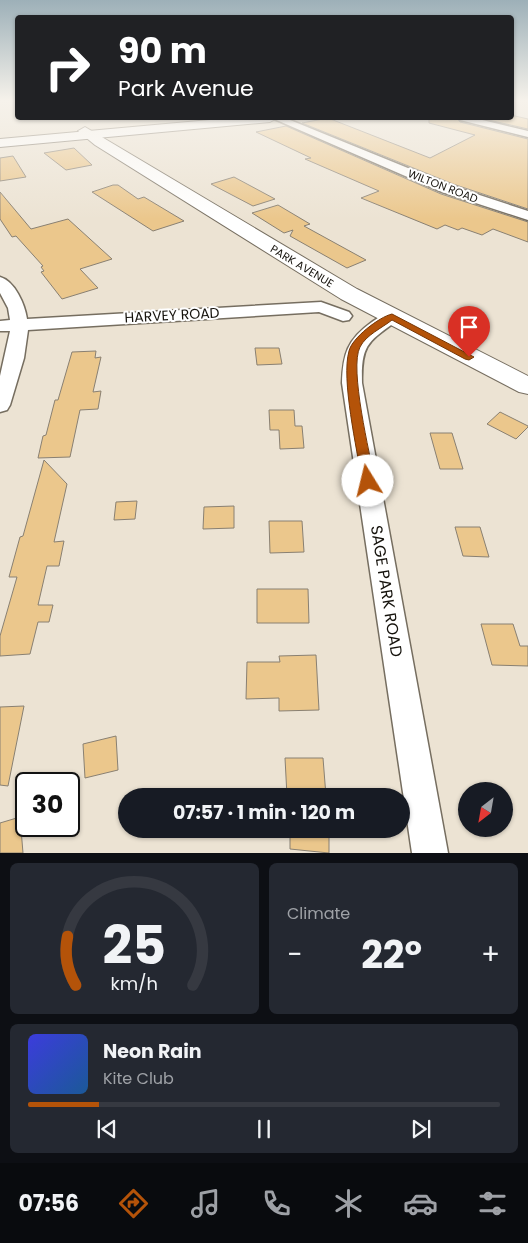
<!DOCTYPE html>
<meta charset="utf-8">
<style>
:root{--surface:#171b24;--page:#242831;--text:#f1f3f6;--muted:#9ea1a6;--line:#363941;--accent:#b45309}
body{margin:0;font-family:Poppins,sans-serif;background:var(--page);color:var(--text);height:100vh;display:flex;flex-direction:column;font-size:19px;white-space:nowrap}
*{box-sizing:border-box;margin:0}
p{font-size:16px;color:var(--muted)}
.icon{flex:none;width:28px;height:28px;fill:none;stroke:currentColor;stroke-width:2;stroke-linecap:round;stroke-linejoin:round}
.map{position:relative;height:853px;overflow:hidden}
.panel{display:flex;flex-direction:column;gap:10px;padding:10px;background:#0d0f14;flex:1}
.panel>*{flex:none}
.hud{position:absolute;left:15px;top:15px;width:499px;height:105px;border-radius:5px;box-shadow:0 1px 4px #0004;background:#202124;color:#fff;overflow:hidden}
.needle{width:32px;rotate:211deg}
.controls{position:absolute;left:458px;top:782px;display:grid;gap:10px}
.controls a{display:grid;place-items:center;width:55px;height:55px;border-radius:50%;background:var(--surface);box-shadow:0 1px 4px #0004;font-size:25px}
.speed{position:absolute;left:15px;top:772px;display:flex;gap:10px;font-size:25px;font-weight:700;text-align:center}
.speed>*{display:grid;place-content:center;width:65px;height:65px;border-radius:50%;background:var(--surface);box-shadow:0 1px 4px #0004;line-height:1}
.speed .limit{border:2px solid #111;border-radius:8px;background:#fff;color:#111}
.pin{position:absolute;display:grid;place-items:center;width:42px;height:42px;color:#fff;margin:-51px -21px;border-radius:50% 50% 50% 0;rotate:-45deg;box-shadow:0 0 5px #0007}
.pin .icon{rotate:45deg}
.me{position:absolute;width:55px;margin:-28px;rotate:351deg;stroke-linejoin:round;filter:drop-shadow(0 0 4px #0008)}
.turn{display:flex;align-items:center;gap:18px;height:105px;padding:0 20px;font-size:22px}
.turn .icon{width:65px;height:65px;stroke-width:2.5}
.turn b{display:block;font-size:35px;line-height:42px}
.big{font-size:38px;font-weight:700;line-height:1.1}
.panel .widget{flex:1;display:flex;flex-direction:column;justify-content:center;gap:8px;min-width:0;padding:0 18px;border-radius:8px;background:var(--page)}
.panel .dial{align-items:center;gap:0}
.dial svg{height:130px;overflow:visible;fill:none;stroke:var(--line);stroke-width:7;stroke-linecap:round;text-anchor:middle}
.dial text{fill:var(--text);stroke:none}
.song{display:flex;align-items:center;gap:15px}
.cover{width:60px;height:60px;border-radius:8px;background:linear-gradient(135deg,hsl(240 70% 55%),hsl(210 70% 35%))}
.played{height:5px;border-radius:2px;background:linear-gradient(90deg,var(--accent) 15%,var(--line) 15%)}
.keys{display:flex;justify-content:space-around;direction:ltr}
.heat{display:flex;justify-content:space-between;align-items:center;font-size:28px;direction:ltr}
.panel .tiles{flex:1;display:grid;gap:10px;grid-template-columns:1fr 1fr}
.widget:last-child{grid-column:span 2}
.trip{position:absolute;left:118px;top:788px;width:292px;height:50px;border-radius:25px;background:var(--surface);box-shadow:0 1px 4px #0004;font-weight:700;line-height:50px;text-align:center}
.tab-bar{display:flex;height:80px;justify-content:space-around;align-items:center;background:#090b0e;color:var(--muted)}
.tab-bar .icon{width:35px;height:35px}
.tab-bar .active{color:var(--accent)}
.tab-bar b{font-size:22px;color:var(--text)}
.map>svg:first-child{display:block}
.building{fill:#ebc78c;stroke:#898072}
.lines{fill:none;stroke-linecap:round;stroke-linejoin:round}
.street-casing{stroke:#766e60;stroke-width:3}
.secondary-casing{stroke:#766e60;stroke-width:2}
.primary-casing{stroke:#766e60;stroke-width:2}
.street{fill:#fff;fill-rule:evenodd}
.secondary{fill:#fff;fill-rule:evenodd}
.primary{fill:#fff;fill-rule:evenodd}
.route{fill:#b45309;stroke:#753606}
.labels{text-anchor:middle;stroke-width:4;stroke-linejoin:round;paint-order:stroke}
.far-street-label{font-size:11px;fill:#15120c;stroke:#fff}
.street-label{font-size:14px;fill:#15120c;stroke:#fff}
.near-street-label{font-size:16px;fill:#15120c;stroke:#fff}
</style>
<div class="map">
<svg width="528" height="853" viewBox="0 0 528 853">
<rect width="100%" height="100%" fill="#ece3d3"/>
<g class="building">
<path d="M511,115L528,119V129L480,118H511Z"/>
<path d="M328,118L430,158L475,135L429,123V118H457L460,122L528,139V209L453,184L302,123Z"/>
<path d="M286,126L441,194L528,222V242L493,229L482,235L462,228L458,230L445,225L437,229L361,198L379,191L305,159L311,158L256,132Z"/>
<path d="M74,148L92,165L66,170L44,153Z"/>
<path d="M13,156L26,177L0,181V158Z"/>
<path d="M234,177L275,199L253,206L211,184Z"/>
<path d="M113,185H118L138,199L144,197L184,221L153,231L92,192Z"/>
<path d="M0,192L31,229L68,219L112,259L80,269L98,288L62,299L41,272L44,271L41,267L43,266L16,236L12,237L0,219Z"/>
<path d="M278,205L310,224L304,226L366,260L347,268L290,236L293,230L284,233L252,213Z"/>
<path d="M255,348H279L282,364L257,365Z"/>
<path d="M96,351L95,358L101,357L93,392L101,391L98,409L80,410L70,457L38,458L43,436L46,435L55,400H58L72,352Z"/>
<path d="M269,410H294L295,426H302L304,448L280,449L279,430H270Z"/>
<path d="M500,412L528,426V427L516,439L487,424Z"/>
<path d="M430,433H452L463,469H440Z"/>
<path d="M44,460L67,484L54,542L64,541L59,566H47L38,605H53L49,622H38L30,654L0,656V636L17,577H9L20,537L23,536Z"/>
<path d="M137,501L135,519L114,520L116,502Z"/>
<path d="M234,506V528L203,529L204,507Z"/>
<path d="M269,521H302L304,552L270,553Z"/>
<path d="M455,527H480L489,557L463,556Z"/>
<path d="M257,589H308L309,623H257Z"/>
<path d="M481,624H513L520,646H528V666L492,665Z"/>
<path d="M316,655L319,710L279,711V698L246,699L247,662H280L279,656Z"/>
<path d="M24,706L8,786L0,785V707Z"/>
<path d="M116,736L118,770L85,778L83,744Z"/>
<path d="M285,758H323L326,796H287Z"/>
<path d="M20,817L23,853H0V823Z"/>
<path d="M290,829L329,830V853L290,849Z"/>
</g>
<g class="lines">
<g class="street-casing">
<g id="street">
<path d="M272,118H285L452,186L528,211V220L442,192Z"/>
<path d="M459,118H474L528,131V137L460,120Z"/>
<path d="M0,277C15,281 25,305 27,319L321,302L349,312L352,316L349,320L343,321L319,312L28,330L24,358L10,405L7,410L0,412V376L10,331H0V321L10,320L8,308L0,293Z"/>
<path d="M392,311L398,312L401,316L398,320C368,342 361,344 362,383L448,853H412L342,383C343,354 347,340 372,322C378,318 384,313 392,311Z"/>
</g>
</g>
<g class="secondary-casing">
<path id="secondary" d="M85,127L357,289L528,376V394L519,392L341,299L95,145L78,131Z"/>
</g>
<g class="primary-casing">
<path id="primary" d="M232,118H277L270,122L0,147V139Z"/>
</g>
<use href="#street" class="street"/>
<use href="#secondary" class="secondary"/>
<use href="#primary" class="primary"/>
</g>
<linearGradient id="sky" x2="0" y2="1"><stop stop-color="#9db0b8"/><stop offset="0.46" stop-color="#f6f2eb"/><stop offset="1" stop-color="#f6f2eb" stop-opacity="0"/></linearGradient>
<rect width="528" height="219" fill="url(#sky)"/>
<path class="route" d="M392,314L474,357L469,360L465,359L392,320C382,328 366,335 360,347C349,368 370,455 375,481L373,484H364L362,481C357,449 341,379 349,351C352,338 379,317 392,314Z"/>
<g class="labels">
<g class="far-street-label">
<text transform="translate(443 186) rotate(21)" y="4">WILTON ROAD</text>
<text transform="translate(302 266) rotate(31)" y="4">PARK AVENUE</text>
</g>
<g class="street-label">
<text transform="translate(172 315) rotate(-3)" y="5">HARVEY ROAD</text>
</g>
<g class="near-street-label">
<text transform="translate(387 591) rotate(81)" y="6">SAGE PARK ROAD</text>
</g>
</g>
</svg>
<div class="controls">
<a><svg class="needle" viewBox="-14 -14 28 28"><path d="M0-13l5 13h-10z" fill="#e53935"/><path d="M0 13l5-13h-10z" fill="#9ea1a6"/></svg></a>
</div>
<div class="speed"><div class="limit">30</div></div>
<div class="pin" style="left:469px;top:357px;background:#d93025"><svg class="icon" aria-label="arrive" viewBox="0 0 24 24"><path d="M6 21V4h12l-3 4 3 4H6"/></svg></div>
<svg class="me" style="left:368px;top:481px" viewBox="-20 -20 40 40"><circle r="19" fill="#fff"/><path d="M0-13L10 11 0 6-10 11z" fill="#b45309"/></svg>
<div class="trip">07:57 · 1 min · 120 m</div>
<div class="hud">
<div class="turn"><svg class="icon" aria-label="right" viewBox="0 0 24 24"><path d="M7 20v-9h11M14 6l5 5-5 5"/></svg><div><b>90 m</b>Park Avenue</div></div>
</div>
</div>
<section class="panel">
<div class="tiles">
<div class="widget dial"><svg viewBox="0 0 100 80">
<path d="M14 69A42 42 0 1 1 86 69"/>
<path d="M14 69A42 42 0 0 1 9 39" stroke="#b45309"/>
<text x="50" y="56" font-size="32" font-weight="700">25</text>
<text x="50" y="72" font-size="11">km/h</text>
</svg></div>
<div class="widget"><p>Climate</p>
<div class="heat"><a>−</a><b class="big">22°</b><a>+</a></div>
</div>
<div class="widget">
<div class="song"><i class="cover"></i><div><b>Neon Rain</b><p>Kite Club</p></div></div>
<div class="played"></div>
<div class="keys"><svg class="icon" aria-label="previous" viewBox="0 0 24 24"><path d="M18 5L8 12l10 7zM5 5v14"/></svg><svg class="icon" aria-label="pause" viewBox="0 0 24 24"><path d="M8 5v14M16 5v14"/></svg><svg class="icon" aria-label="next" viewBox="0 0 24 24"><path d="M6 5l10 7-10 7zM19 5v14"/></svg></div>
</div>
</div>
</section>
<nav class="tab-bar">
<b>07:56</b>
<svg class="icon active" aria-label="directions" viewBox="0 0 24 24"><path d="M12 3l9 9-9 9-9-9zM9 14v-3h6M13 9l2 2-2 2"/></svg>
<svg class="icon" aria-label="music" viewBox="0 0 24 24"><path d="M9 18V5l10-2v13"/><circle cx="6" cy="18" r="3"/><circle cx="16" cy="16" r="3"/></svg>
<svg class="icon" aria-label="phone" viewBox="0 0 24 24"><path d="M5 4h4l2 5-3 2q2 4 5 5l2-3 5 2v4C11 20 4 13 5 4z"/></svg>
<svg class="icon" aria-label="climate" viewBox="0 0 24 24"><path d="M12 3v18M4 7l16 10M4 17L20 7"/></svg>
<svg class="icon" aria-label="car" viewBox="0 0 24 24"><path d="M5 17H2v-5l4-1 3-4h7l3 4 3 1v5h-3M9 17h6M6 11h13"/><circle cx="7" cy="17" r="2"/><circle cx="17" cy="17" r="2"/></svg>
<svg class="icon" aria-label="filters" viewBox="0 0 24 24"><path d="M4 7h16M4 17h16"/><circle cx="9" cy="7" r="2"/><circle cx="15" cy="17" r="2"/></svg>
</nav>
